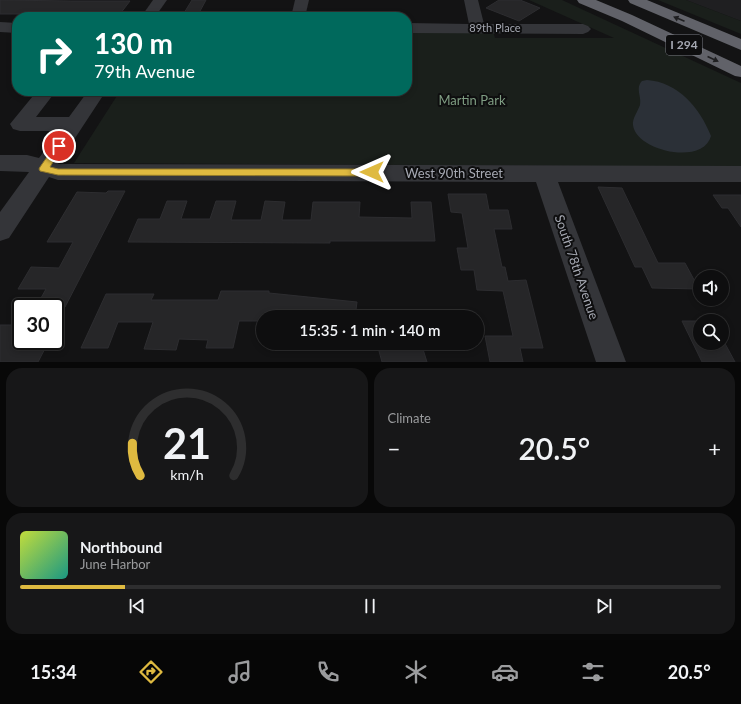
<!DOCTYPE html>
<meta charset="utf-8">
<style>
:root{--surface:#0e0e0f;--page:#171718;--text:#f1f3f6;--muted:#9b9c9e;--line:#2e2e2f;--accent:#dfba40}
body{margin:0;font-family:Lato,sans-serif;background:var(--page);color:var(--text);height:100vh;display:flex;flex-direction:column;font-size:15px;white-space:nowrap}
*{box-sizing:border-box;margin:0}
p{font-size:13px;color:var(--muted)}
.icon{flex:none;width:22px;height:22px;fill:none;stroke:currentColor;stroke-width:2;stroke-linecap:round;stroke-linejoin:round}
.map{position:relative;height:362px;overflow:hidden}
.drawer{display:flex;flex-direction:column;gap:6px;padding:6px;background:#080808;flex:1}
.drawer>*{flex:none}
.banner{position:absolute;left:12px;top:12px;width:400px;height:84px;border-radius:16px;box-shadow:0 2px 6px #0003,0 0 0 1px var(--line);background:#00695c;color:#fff;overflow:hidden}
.tools{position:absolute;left:693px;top:270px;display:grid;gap:8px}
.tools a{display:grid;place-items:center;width:36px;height:36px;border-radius:50%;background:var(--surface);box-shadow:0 2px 6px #0003,0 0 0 1px var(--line);font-size:20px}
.speed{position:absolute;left:12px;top:298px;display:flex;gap:8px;font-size:20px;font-weight:700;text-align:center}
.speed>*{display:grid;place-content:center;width:52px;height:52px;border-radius:50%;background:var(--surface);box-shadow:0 2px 6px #0003,0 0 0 1px var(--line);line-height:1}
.speed .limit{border:2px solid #111;border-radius:6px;background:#fff;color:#111}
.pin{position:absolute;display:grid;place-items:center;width:34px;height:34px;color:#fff;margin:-17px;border:2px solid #fff;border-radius:50%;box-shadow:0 1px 4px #0007}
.me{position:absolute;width:44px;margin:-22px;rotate:270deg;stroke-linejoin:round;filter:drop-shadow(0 0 3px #0008)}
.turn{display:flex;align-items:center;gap:14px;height:84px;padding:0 16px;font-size:18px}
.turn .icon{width:52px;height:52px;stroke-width:2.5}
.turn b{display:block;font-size:28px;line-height:34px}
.big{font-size:30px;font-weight:600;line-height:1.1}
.drawer .card{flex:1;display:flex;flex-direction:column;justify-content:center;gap:6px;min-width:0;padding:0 14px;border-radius:16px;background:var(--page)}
.drawer .dial{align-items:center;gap:0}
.dial svg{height:104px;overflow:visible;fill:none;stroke:var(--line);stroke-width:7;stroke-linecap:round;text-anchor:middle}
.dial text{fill:var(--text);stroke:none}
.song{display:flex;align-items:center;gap:12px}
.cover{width:48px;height:48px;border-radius:6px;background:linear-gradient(135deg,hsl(70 70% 55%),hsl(170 70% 35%))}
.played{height:4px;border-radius:2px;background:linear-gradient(90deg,var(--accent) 15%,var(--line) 15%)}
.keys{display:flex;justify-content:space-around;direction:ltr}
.heat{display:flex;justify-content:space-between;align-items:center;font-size:22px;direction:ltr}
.drawer .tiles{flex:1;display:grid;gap:6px;grid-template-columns:1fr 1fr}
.card:last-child{grid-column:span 2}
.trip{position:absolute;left:256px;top:310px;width:228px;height:40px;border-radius:20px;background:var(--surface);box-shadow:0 2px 6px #0003,0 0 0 1px var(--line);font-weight:600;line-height:40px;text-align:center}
.menu{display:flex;height:64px;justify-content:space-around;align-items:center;background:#060606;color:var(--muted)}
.menu .icon{width:28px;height:28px}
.menu .active{color:var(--accent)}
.menu b{font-size:18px;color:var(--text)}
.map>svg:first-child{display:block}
.built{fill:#1f1f21}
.green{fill:#1a1f1b}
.water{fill:#2b3037}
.building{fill:#262628;stroke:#2d2d30}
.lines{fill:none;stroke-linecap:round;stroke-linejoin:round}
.minor{fill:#343539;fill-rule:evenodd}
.highway{fill:#616269;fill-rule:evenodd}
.oneway{fill:#1f1f21}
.route{fill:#dfba40;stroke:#91792a}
.labels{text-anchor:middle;stroke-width:4;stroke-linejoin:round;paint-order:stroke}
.far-street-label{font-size:11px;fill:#a6a9b3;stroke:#0e0e0f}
.shield{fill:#0e0e0f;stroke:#787a82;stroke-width:1}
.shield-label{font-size:12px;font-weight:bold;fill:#a6a9b3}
.park-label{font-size:13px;fill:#7f9d83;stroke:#0e0e0f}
.street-label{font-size:13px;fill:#a6a9b3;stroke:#0e0e0f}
</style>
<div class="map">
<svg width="741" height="362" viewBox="0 0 741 362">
<rect width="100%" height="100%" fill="#131314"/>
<path class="built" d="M686,0H741V21Z"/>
<g class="green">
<path d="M529,0H562L741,83V167L74,163L120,91H407V31H493L495,38H614Z"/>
<path d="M658,0H686L741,21V34Z"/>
</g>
<path class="water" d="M647,80C678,82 700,108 711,136C703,166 636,151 633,125C632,119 638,111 640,105C642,97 635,88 642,81Z"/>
<g class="building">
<path d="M0,0L72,1H130L120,14H0Z"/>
<path d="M192,0H206L199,13H184Z"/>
<path d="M499,0H520L540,8L519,21L486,8Z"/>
<path d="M598,187L622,188L658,263H685L699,289L652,288L642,267H635Z"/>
<path d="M108,191H125L65,307H36L46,289H18L31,267L59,268L73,242H47L77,192L106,193Z"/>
<path d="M448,194H486L489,210H508L512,229H494L502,267H505L508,281L526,280L543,348H520L523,362H490L485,336H513L503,291L477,290L474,270H461L457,248H468L462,213L451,212Z"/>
<path d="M713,195H741V227L728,208H722Z"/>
<path d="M167,201H187L181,219H210L216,201H236L231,220H261L265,201L285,202L282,220H311L313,202H360L359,217L412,218L411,202H431L435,241H330V243L128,242L138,219H160Z"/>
<path d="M221,291H269V293L357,302L355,317H263V321H239L233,348H206L208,340L179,339L176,350L144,349L153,322H118L108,348H81L106,294H154L151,300H218Z"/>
<path d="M682,321H704H700V343H722V338L735,362H702Z"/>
<path d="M0,325H21V341H49L38,362H0Z"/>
<path d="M411,343H421L427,362H382L379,351Z"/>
</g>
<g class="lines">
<g class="minor">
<path d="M153,0H167L155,17H141Z"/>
<path d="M295,0H309L305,17H291Z"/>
<path d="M464,0H478L484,24H583L588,26L591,29L588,32L583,34L407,33V23L469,24Z"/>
<path d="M0,22L17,23V33L0,32Z"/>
<path d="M37,91H56L36,117H69L88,91H106L58,164L741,166V182H558L626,362H596L536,182L58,180L49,177L9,238L0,241V212L29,172L0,171V155H27L39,158L59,131H20L13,129L10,124Z"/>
</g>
<g class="highway">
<path d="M577,0H596L632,15L741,66V77L735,76L622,21L579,3Z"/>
<path d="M628,0H647L741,39V50L630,3Z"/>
</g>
</g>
<defs><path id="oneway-solid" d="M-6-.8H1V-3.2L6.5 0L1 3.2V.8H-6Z"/></defs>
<g class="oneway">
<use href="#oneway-solid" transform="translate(679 19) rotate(-157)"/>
<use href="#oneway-solid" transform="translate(713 59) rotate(25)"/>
</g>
<path class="route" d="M59,143L63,146L50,167L58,169H372L376,172L372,176L58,175L40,171L39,169L40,167L56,144Z"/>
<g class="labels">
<g class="far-street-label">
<text x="495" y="32">89th Place</text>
</g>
<rect class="shield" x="666" y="35" width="36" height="20" rx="3"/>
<g class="shield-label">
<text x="684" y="49">I 294</text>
</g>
<g class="park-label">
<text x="472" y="105">Martin Park</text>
</g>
<g class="street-label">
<text x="454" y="178">West 90th Street</text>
<text transform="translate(577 267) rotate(71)" y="5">South 78th Avenue</text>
</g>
</g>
</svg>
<div class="tools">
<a><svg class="icon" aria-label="sound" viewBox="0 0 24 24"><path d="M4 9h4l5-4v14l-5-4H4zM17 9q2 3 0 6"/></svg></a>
<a><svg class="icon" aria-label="search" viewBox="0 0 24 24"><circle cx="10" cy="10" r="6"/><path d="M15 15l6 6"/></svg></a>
</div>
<div class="speed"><div class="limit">30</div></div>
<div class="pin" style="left:59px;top:146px;background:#d93025"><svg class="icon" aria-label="arrive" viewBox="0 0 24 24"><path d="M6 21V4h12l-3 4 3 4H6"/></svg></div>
<svg class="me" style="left:372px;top:172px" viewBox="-20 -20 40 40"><path d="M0-17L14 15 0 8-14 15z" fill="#dfba40" stroke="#fff" stroke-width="4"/></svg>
<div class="trip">15:35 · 1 min · 140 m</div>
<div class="banner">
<div class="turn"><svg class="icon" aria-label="right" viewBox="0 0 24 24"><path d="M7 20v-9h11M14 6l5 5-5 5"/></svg><div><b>130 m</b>79th Avenue</div></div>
</div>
</div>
<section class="drawer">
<div class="tiles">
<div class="card dial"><svg viewBox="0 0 100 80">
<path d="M14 69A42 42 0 1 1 86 69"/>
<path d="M14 69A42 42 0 0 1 8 44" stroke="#dfba40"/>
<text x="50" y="56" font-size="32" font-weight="700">21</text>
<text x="50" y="72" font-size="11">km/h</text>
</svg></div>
<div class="card"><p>Climate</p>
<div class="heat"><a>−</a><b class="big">20.5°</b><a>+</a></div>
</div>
<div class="card">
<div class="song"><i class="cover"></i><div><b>Northbound</b><p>June Harbor</p></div></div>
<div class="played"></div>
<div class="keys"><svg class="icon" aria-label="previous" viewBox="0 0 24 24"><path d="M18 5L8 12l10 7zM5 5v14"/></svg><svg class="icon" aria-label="pause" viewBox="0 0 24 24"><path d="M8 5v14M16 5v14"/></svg><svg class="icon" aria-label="next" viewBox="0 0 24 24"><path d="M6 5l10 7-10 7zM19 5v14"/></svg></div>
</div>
</div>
</section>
<nav class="menu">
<b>15:34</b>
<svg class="icon active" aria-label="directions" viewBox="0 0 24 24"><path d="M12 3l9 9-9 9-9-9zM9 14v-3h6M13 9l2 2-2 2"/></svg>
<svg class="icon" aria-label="music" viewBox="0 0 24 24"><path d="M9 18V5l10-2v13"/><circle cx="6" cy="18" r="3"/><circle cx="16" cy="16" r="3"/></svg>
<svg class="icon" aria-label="phone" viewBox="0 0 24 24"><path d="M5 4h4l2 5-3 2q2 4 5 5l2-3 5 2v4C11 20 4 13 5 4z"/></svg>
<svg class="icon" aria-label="climate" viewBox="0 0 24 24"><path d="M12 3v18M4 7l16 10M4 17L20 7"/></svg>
<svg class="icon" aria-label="car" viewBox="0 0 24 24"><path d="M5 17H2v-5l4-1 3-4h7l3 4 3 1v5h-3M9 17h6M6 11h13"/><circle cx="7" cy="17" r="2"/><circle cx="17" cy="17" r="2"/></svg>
<svg class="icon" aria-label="filters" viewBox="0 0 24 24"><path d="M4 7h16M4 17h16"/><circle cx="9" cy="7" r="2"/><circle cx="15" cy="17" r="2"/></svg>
<b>20.5°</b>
</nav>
